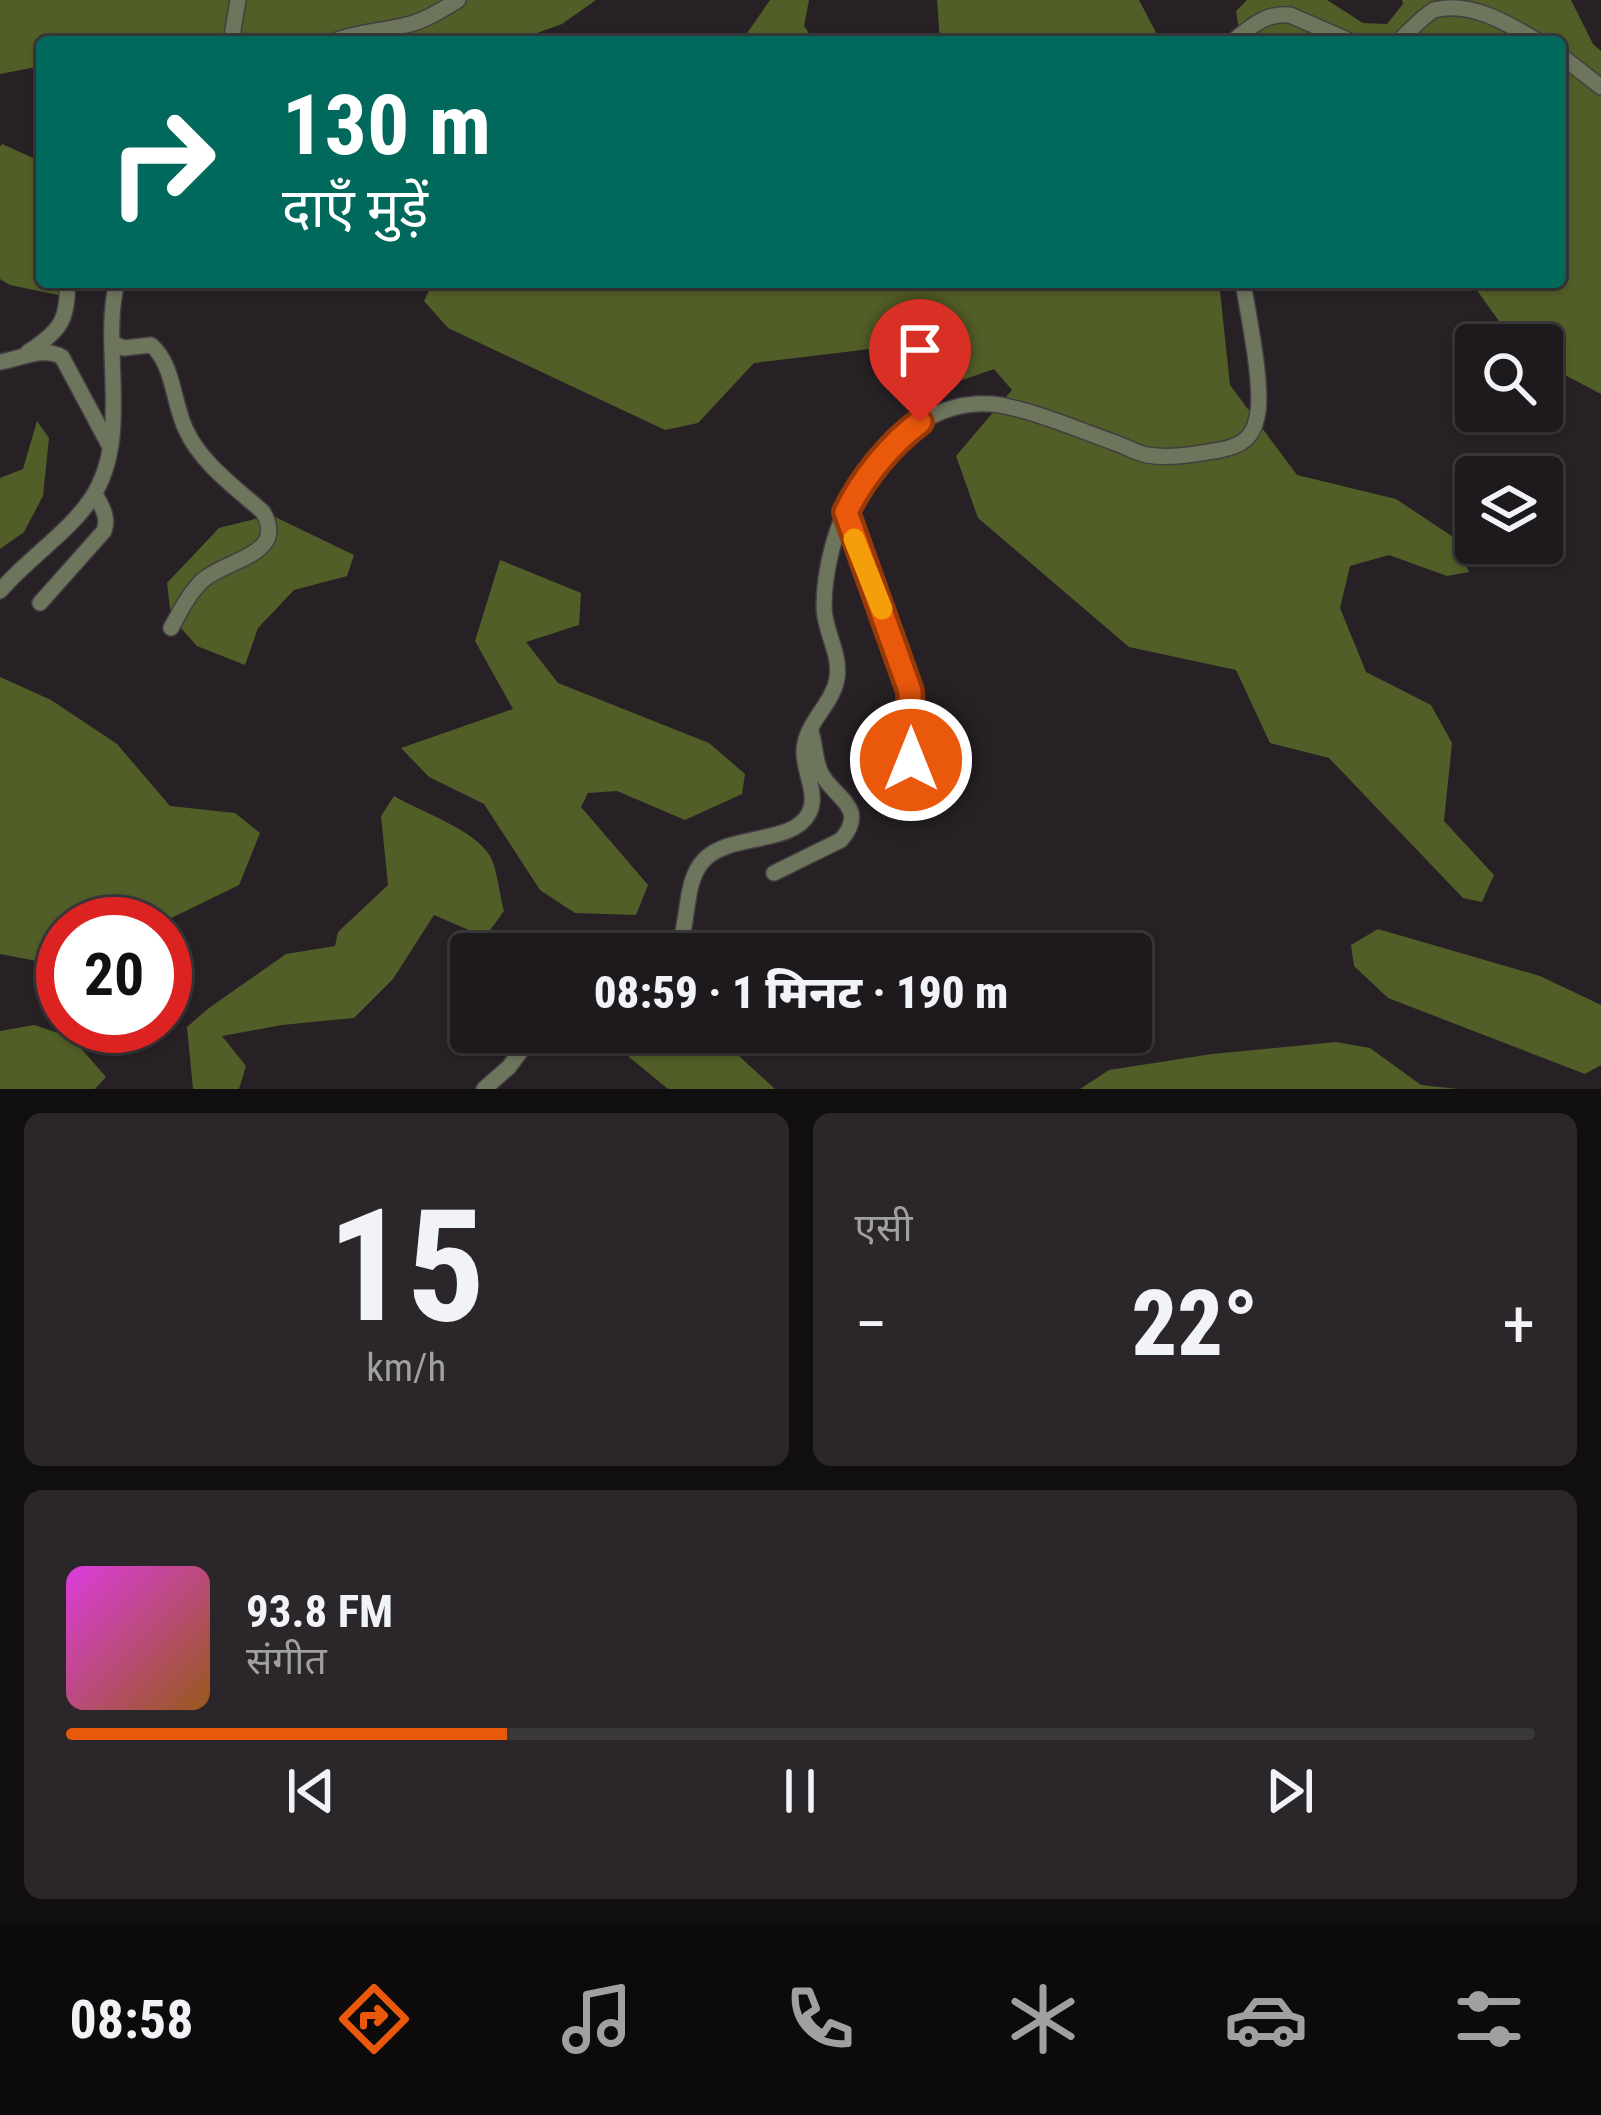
<!DOCTYPE html>
<html lang="hi">
<meta charset="utf-8">
<style>
:root{--surface:#1d191c;--page:#2a2629;--text:#f1f3f6;--muted:#a0a0a3;--line:#3b383b;--accent:#ea580c}
body{margin:0;font-family:"Roboto Condensed","Noto Sans Devanagari",sans-serif;background:var(--page);color:var(--text);height:100vh;display:flex;flex-direction:column;font-size:45px;white-space:nowrap}
*{box-sizing:border-box;margin:0}
p{font-size:39px;color:var(--muted)}
.icon{flex:none;width:66px;height:66px;fill:none;stroke:currentColor;stroke-width:2;stroke-linecap:round;stroke-linejoin:round}
.map{position:relative;height:1089px;overflow:hidden}
.panel{display:flex;flex-direction:column;gap:24px;padding:24px;background:#100e0f;flex:1}
.panel>*{flex:none}
.top-card{position:absolute;left:36px;top:36px;width:1530px;height:252px;border-radius:12px;box-shadow:0 3px 9px #0004,0 0 0 3px var(--line);background:#00695c;color:#fff;overflow:hidden}
.controls{position:absolute;left:1455px;top:324px;display:grid;gap:24px}
.controls a{display:grid;place-items:center;width:108px;height:108px;border-radius:12px;background:var(--surface);box-shadow:0 3px 9px #0004,0 0 0 3px var(--line);font-size:60px}
.speed{position:absolute;left:36px;top:897px;display:flex;gap:24px;font-size:60px;font-weight:700;text-align:center}
.speed>*{display:grid;place-content:center;width:156px;height:156px;border-radius:50%;background:var(--surface);box-shadow:0 3px 9px #0004,0 0 0 3px var(--line);line-height:1}
.speed .limit{border:18px solid #d22;background:#fff;color:#111}
.pin{position:absolute;display:grid;place-items:center;width:102px;height:102px;color:#fff;margin:-123px -51px;border-radius:50% 50% 50% 0;rotate:-45deg;box-shadow:0 0 12px #0007}
.pin .icon{rotate:45deg}
.me{position:absolute;width:132px;margin:-66px;rotate:0deg;stroke-linejoin:round;filter:drop-shadow(0 0 9px #0008)}
.turn{display:flex;align-items:center;gap:42px;height:252px;padding:0 48px;font-size:54px}
.turn .icon{width:156px;height:156px;stroke-width:2.5}
.turn b{display:block;font-size:84px;line-height:102px}
.big{font-size:90px;font-weight:800;line-height:1.1}
.panel .tile{flex:1;display:flex;flex-direction:column;justify-content:center;gap:18px;min-width:0;padding:0 42px;border-radius:18px;background:var(--page)}
.panel .dial{align-items:center;gap:0}
.dial b{font-size:156px;line-height:1}
.song{display:flex;align-items:center;gap:36px}
.cover{width:144px;height:144px;border-radius:18px;background:linear-gradient(135deg,hsl(300 70% 55%),hsl(30 70% 35%))}
.played{height:12px;border-radius:6px;background:linear-gradient(90deg,var(--accent) 30%,var(--line) 30%)}
.keys{display:flex;justify-content:space-around;direction:ltr}
.heat{display:flex;justify-content:space-between;align-items:center;font-size:66px;direction:ltr}
.panel .tiles{flex:1;display:grid;gap:24px;grid-template-columns:1fr 1fr}
.tile:last-child{grid-column:span 2}
.trip{position:absolute;left:450px;top:933px;width:702px;height:120px;border-radius:12px;background:var(--surface);box-shadow:0 3px 9px #0004,0 0 0 3px var(--line);font-weight:800;line-height:120px;text-align:center}
.menu{display:flex;height:192px;justify-content:space-around;align-items:center;background:#0c0a0b;color:var(--muted)}
.menu .icon{width:84px;height:84px}
.menu .active{color:var(--accent)}
.menu b{font-size:54px;color:var(--text)}
.map>svg:first-child{display:block}
.forest{fill:#525e27}
.lines{fill:none;stroke-linecap:round;stroke-linejoin:round}
.minor-casing{stroke:#423d41;stroke-width:18}
.minor{stroke:#6e755d;stroke-width:15}
.route-casing{stroke:#983908;stroke-width:30}
.route{stroke:#ea580c;stroke-width:21}
.slow{stroke:#f59e0b;stroke-width:21}
</style>
<div class="map">
<svg width="1601" height="1089" viewBox="0 0 1601 1089">
<rect width="100%" height="100%" fill="#272126"/>
<g class="forest">
<path d="M0,0H596L562,24L512,42H42V66L0,74Z"/>
<path d="M770,0H809L804,26L815,42H741Z"/>
<path d="M937,0H1139L1161,42H940Z"/>
<path d="M1247,0H1327L1363,23L1387,24L1403,4L1402,0H1571L1593,44L1601,51V394L1542,363V345H1516L1471,282H1560V42H1241L1236,11Z"/>
<path d="M2,144L42,162V282H76L63,296L10,285L0,279V147Z"/>
<path d="M433,282H1219L1230,385L1297,475L1396,499L1453,537L1469,572L1447,576L1389,555L1350,566L1340,608L1366,672L1431,705L1452,743L1444,821L1494,875L1482,902L1463,898L1329,758L1270,743L1236,670L1129,647L978,518L956,456L1012,390L994,369L917,396L906,373L938,341L925,325L870,349L754,363L698,423L665,430L448,328L424,301Z"/>
<path d="M37,421L49,438L43,496L24,532L0,549V478L23,469Z"/>
<path d="M271,515L354,555L347,576L294,590L258,628L245,665L197,646L171,617L167,583L219,528Z"/>
<path d="M500,560L581,593L579,625L526,642L558,683L709,743L745,774L742,794L685,820L617,791L588,793L581,807L648,885L636,915L575,913L540,890L484,804L429,777L401,748L513,709L475,641Z"/>
<path d="M0,677L51,700L117,744L170,806L235,813L260,833L239,885L159,924H63V986L42,962L0,954Z"/>
<path d="M394,796C421,812 474,829 490,856C497,868 500,897 504,911L485,937L434,915L393,979L354,1018L282,1025L222,1036L246,1066L239,1089H193L187,1027L209,1008L286,954L335,946L338,932L388,885L381,816Z"/>
<path d="M1378,929L1540,976L1601,1005V1065L1585,1074L1388,998L1354,966L1351,945Z"/>
<path d="M34,1025L71,1037L106,1077L95,1089H0V1031Z"/>
<path d="M616,1032H713L775,1089H668L629,1057Z"/>
<path d="M1336,1042L1370,1048L1421,1085L1458,1089H1080L1109,1070L1212,1054Z"/>
</g>
<g class="lines">
<g class="minor-casing">
<g id="minor">
<path d="M231,42L238,0"/>
<path d="M332,42C356,32 378,32 402,26C423,22 440,11 458,0"/>
<path d="M1232,42C1250,27 1266,12 1290,15L1352,42"/>
<path d="M1397,42C1410,32 1420,18 1434,10C1470,0 1509,24 1539,42"/>
<path d="M1560,55L1601,87"/>
<path d="M112,343L124,348L151,345C174,364 173,404 186,430C201,463 236,488 263,512C288,555 227,559 203,580C189,593 180,612 171,628"/>
<path d="M28,352C59,332 69,320 67,282"/>
<path d="M0,362C19,359 45,346 62,357L109,445"/>
<path d="M847,515L911,691L906,746L911,760L930,779L937,781L943,780L962,767"/>
<path d="M0,591C27,559 68,533 91,499C133,437 100,349 117,282"/>
<path d="M40,603L104,531C109,517 102,507 95,494"/>
<path d="M774,873L841,840C870,806 832,798 820,771C815,759 815,744 811,731"/>
<path d="M574,954C593,941 607,944 626,954"/>
<path d="M675,954C691,926 682,883 704,860C729,833 793,845 809,813C819,795 803,771 804,751C805,722 833,705 837,678C841,653 824,631 824,607C824,571 835,525 855,494C863,481 874,470 884,459C895,444 906,431 923,421C943,409 967,402 992,404C1028,408 1079,430 1113,442C1125,446 1136,453 1147,455C1172,459 1196,454 1220,450C1240,446 1253,439 1257,417C1264,387 1248,315 1243,282"/>
<path d="M484,1089L509,1067L535,1032"/>
</g>
</g>
<use href="#minor" class="minor"/>
</g>
<g class="lines">
<g class="route-casing">
<path id="route" d="M911,760C903,737 912,715 910,691L846,512C862,479 890,444 920,422"/>
</g>
<use href="#route" class="route"/>
<path class="slow" d="M854,539L882,609"/>
</g>
</svg>
<div class="controls">
<a><svg class="icon" aria-label="search" viewBox="0 0 24 24"><circle cx="10" cy="10" r="6"/><path d="M15 15l6 6"/></svg></a>
<a><svg class="icon" aria-label="layers" viewBox="0 0 24 24"><path d="M12 4l9 5-9 5-9-5zM3 14l9 5 9-5"/></svg></a>
</div>
<div class="speed"><div class="limit">20</div></div>
<div class="pin" style="left:920px;top:422px;background:#d93025"><svg class="icon" aria-label="arrive" viewBox="0 0 24 24"><path d="M6 21V4h12l-3 4 3 4H6"/></svg></div>
<svg class="me" style="left:911px;top:760px" viewBox="-20 -20 40 40"><circle r="17" fill="#ea580c" stroke="#fff" stroke-width="3"/><path d="M0-11L8 9 0 5-8 9z" fill="#fff"/></svg>
<div class="trip">08:59 · 1 मिनट · 190 m</div>
<div class="top-card">
<div class="turn"><svg class="icon" aria-label="right" viewBox="0 0 24 24"><path d="M7 20v-9h11M14 6l5 5-5 5"/></svg><div><b>130 m</b>दाएँ मुड़ें</div></div>
</div>
</div>
<section class="panel">
<div class="tiles">
<div class="tile dial"><b>15</b><p>km/h</p></div>
<div class="tile"><p>एसी</p>
<div class="heat"><a>−</a><b class="big">22°</b><a>+</a></div>
</div>
<div class="tile">
<div class="song"><i class="cover"></i><div><b>93.8 FM</b><p>संगीत</p></div></div>
<div class="played"></div>
<div class="keys"><svg class="icon" aria-label="previous" viewBox="0 0 24 24"><path d="M18 5L8 12l10 7zM5 5v14"/></svg><svg class="icon" aria-label="pause" viewBox="0 0 24 24"><path d="M8 5v14M16 5v14"/></svg><svg class="icon" aria-label="next" viewBox="0 0 24 24"><path d="M6 5l10 7-10 7zM19 5v14"/></svg></div>
</div>
</div>
</section>
<nav class="menu">
<b>08:58</b>
<svg class="icon active" aria-label="directions" viewBox="0 0 24 24"><path d="M12 3l9 9-9 9-9-9zM9 14v-3h6M13 9l2 2-2 2"/></svg>
<svg class="icon" aria-label="music" viewBox="0 0 24 24"><path d="M9 18V5l10-2v13"/><circle cx="6" cy="18" r="3"/><circle cx="16" cy="16" r="3"/></svg>
<svg class="icon" aria-label="phone" viewBox="0 0 24 24"><path d="M5 4h4l2 5-3 2q2 4 5 5l2-3 5 2v4C11 20 4 13 5 4z"/></svg>
<svg class="icon" aria-label="climate" viewBox="0 0 24 24"><path d="M12 3v18M4 7l16 10M4 17L20 7"/></svg>
<svg class="icon" aria-label="car" viewBox="0 0 24 24"><path d="M5 17H2v-5l4-1 3-4h7l3 4 3 1v5h-3M9 17h6M6 11h13"/><circle cx="7" cy="17" r="2"/><circle cx="17" cy="17" r="2"/></svg>
<svg class="icon" aria-label="filters" viewBox="0 0 24 24"><path d="M4 7h16M4 17h16"/><circle cx="9" cy="7" r="2"/><circle cx="15" cy="17" r="2"/></svg>
</nav>
